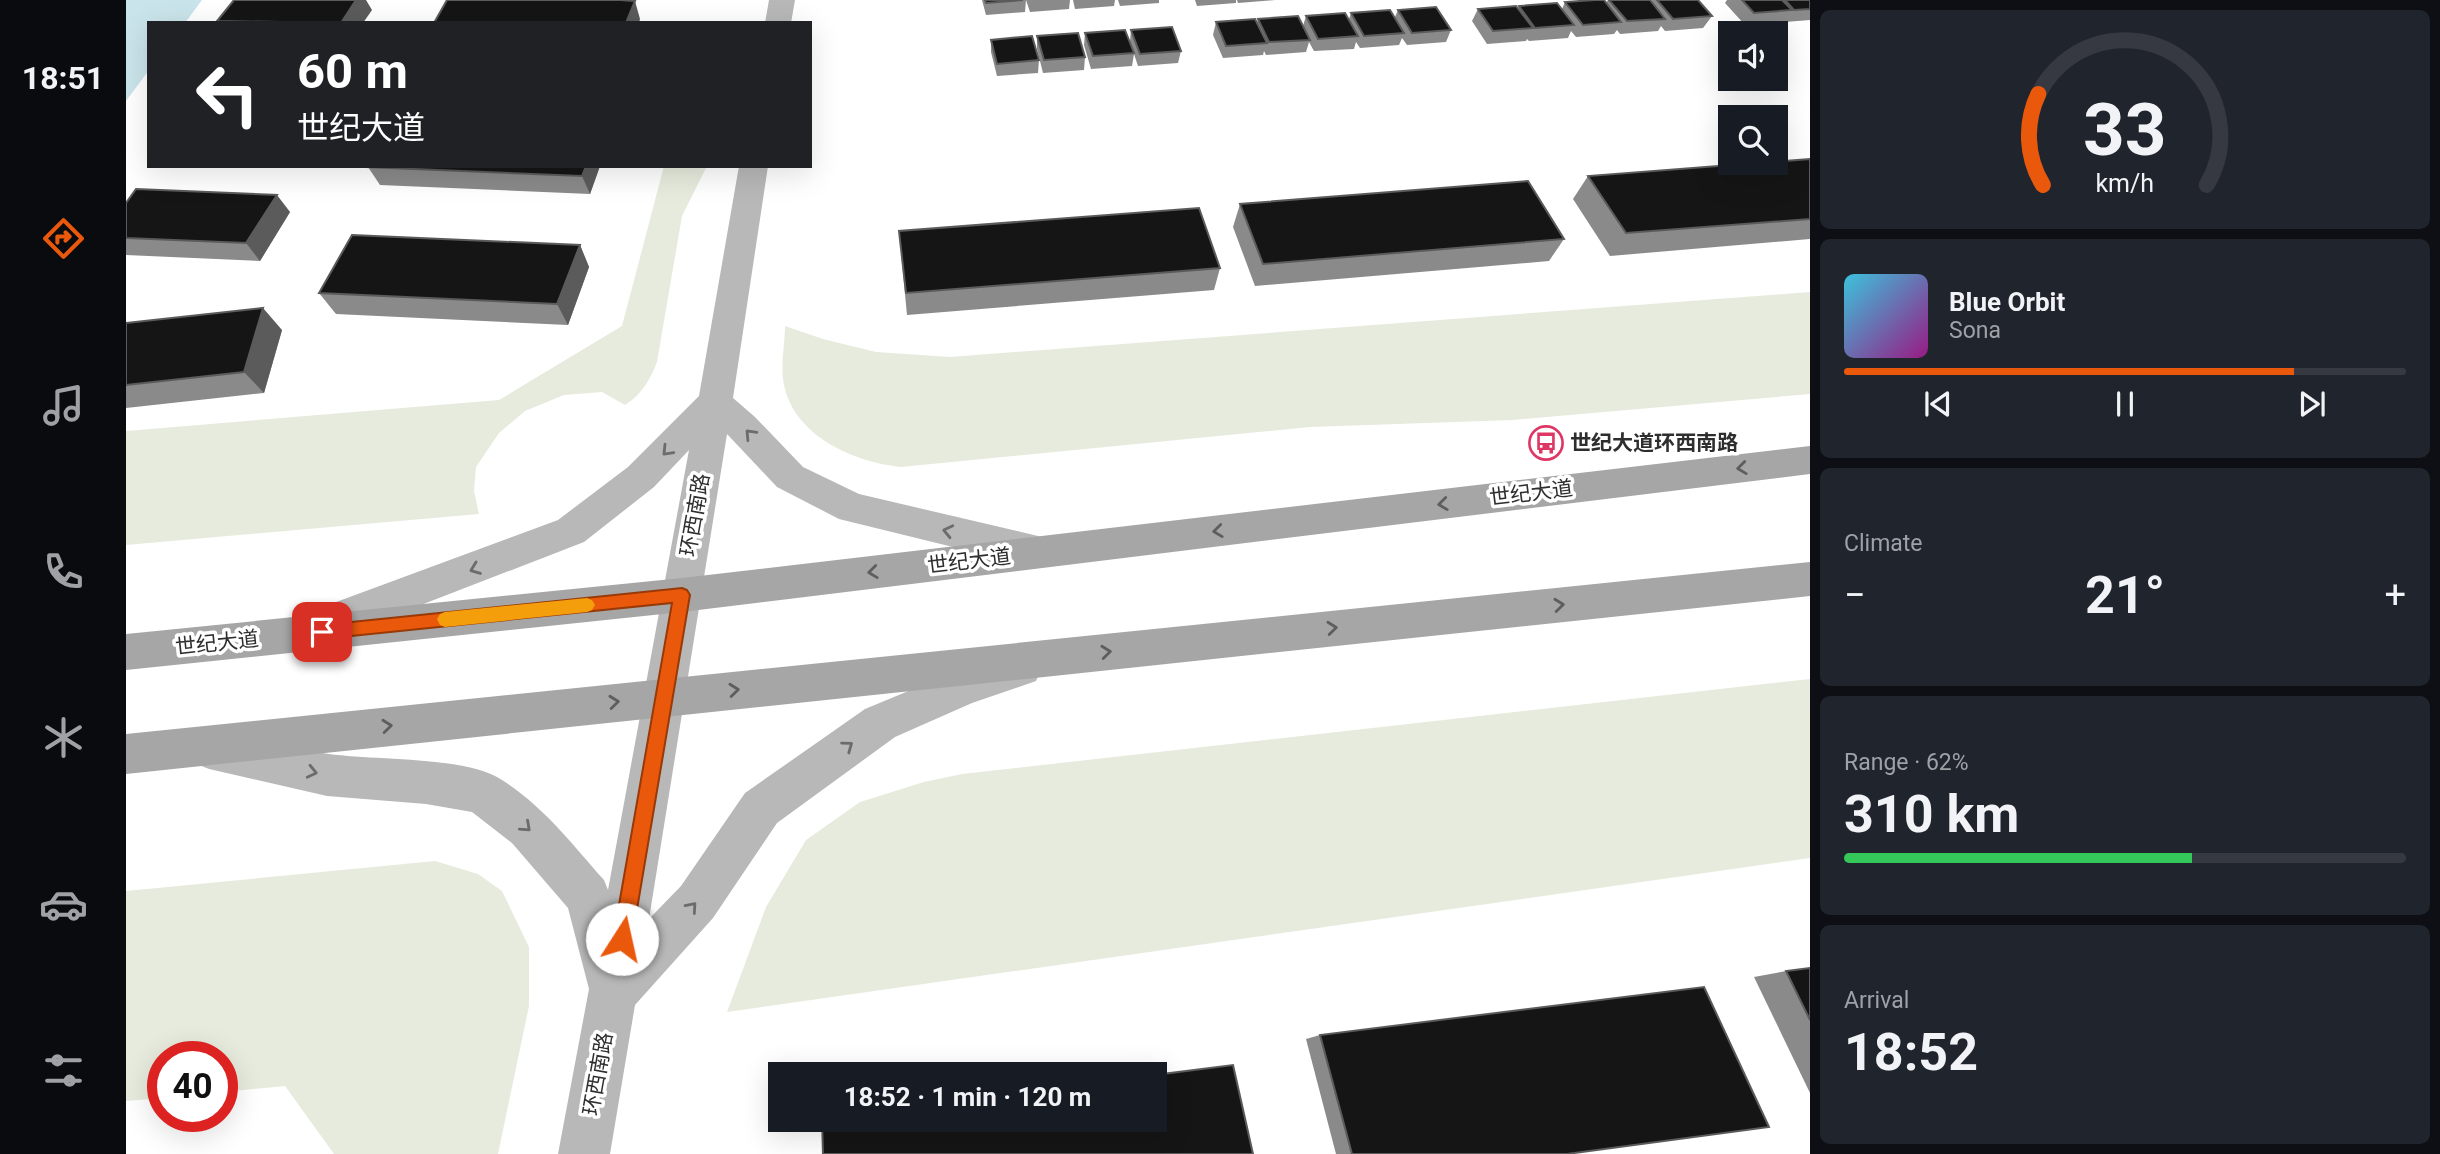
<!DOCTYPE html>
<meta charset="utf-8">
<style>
:root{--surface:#171b24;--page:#20242c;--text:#f1f3f6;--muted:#9ea1a6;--line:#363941;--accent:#ea580c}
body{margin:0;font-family:Roboto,"Noto Sans SC",sans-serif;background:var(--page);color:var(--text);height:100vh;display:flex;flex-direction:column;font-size:26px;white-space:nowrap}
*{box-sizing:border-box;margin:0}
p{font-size:23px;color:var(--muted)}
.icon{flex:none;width:38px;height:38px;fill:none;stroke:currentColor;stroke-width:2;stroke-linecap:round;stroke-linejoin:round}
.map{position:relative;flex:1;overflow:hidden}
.side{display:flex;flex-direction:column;gap:10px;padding:10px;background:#0d0f14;width:630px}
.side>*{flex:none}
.hud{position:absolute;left:21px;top:21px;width:665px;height:147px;border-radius:0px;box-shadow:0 7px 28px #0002;background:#202124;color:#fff;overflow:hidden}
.controls{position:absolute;left:1592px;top:21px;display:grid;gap:14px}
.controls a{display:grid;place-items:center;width:70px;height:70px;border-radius:0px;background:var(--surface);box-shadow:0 7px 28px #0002;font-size:35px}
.speed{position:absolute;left:21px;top:1041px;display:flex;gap:14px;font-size:35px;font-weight:700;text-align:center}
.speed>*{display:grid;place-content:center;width:91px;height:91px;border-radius:50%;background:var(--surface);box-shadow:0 7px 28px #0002;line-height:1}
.speed .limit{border:10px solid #d22;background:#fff;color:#111}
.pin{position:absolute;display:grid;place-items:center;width:60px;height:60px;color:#fff;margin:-30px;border-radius:14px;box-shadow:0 4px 10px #0006}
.me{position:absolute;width:77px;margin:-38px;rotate:10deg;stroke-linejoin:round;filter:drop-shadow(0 0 5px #0008)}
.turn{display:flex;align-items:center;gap:24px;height:147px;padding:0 35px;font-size:32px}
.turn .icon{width:91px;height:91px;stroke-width:2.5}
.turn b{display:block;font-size:49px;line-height:60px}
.big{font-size:52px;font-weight:700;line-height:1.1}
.side .card{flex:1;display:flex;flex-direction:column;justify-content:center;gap:10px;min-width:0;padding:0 24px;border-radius:10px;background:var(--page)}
.side .dial{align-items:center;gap:0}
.dial svg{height:182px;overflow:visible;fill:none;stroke:var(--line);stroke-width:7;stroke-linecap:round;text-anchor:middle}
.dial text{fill:var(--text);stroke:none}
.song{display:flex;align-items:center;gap:21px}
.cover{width:84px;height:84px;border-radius:10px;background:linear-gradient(135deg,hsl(190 70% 55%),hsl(310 70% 35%))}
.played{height:7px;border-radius:4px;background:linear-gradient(90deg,var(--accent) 80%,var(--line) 80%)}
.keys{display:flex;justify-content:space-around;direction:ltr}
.heat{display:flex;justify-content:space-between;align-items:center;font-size:38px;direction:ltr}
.charge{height:10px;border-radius:5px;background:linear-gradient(90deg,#34c759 62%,var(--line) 0)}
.trip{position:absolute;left:642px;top:1062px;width:399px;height:70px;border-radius:0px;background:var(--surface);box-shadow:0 7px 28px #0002;font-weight:700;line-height:70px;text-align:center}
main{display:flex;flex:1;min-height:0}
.dock{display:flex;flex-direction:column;width:126px;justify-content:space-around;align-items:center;background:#090b0e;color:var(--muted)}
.dock .icon{width:49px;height:49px}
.dock .selected{color:var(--accent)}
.dock b{font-size:32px;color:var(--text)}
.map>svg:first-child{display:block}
.green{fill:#e7ebdd}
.water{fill:#c9e4ea}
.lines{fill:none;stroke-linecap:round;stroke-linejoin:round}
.secondary{fill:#b8b8b8;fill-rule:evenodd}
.primary{fill:#a6a6a6;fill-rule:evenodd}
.wall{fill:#8a8a8a}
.shaded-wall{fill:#5b5b5b}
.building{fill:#151515;stroke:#5b5b5b;stroke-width:2}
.oneway{stroke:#6c6c6c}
.oneway2{stroke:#5e5e5e}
.route{fill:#ea580c;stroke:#983908;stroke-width:2}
.slow{fill:#f59e0b}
.labels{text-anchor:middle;stroke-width:7;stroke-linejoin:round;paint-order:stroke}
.poi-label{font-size:21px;font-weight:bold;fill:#2e2e2e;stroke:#fff;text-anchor:start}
.street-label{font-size:21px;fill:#2e2e2e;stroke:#fff}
</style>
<main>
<nav class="dock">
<b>18:51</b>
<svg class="icon selected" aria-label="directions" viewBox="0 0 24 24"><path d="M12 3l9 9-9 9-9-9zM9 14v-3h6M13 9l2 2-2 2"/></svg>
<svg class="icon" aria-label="music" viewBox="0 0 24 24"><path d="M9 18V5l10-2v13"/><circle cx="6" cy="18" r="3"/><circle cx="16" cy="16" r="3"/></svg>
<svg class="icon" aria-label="phone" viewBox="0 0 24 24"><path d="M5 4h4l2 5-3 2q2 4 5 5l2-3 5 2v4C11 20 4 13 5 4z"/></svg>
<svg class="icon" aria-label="climate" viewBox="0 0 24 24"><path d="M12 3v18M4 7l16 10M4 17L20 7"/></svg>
<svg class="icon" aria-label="car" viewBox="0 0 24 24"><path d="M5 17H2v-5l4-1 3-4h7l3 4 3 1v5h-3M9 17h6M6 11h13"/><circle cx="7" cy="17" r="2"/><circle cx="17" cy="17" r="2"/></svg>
<svg class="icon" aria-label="filters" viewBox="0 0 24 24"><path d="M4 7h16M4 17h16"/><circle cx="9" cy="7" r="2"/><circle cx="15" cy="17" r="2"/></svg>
</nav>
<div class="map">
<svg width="1684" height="1154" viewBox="0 0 1684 1154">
<rect width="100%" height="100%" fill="#fff"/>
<g class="green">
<path d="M538,166H581L556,216L531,362C524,380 516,394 499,405L476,392L438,395L399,411L373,433L350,467L348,491L353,514L0,545V431L373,400L496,326Z"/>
<path d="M1684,292V394L1387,420L1184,427L775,467C728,462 669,437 658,385C654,367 659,344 659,326L697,339L750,352L824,357Z"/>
<path d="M1684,679V858L601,1012L640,907L680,840L734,802L798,782L836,774Z"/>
<path d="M309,861L352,874L376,891L403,947V1006L372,1154H208L159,1086L96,1092V1057H37V1098L0,1101V891Z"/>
</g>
<path class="water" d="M0,0H76L59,23H23V70L0,101Z"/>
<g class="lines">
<g class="secondary">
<path d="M643,0H669L665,23H639Z"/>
<path d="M613,166H642L607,398L629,417L677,467L733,494L912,536L925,541L931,552L925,563L912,568L713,519L651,487L601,434L523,919L555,886L619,793L739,709L838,668L896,649L910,655L916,668L910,681L846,703L769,737L651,823L587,918L509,1005L484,1154H432L463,989L442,908L386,843L346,812L300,804L201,796L83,769L68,763L62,749L68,735L83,729C122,737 163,749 203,754C246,760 336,757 371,777C415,803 445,843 478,880L482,890L563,450L528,487L458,542L189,646L175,641L169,628L175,615L432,520L502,467L573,396Z"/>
</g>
<g class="primary">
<path d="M1684,446V474L556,612L0,670V634L556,578Z"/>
<path d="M1684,562V596L0,774V734Z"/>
</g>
</g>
<g class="wall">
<path d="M856,0H900L899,12L860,15Z"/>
<path d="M900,0H944L943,9L904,12Z"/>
<path d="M947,0H989L988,6L949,9Z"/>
<path d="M992,0H1033V3L994,6Z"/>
<path d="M1069,0H1110V3L1071,6Z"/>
<path d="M1111,0H1149L1112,3Z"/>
<path d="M1482,0H1524L1525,2L1526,0H1572L1586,16L1577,28L1539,31L1535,26L1532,31L1494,34L1491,30L1488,34L1450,37L1445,31L1442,38L1403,41L1401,39L1400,41L1361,44L1346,21L1352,9L1392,8L1393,6L1436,9L1439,2L1480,3Z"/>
<path d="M1601,0H1684V20L1659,22L1658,21L1657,22L1619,25L1599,3Z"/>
<path d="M1272,10L1325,30L1320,42L1281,45L1276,38L1273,45L1234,48L1230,42L1228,49L1188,51L1183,42L1180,52L1140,55L1138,51L1137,55L1097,58L1087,35L1090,22L1131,23L1132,19L1177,26L1180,16L1223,19L1225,13L1269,17Z"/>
<path d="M1005,30L1055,51L1052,63L1012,66L1008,54L1006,66L965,69L958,45L959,33L1004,41Z"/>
<path d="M911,36L959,57L958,70L917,73L911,49Z"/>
<path d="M865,40L913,60L912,73L871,76L865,52Z"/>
<path d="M1684,159V239L1484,256L1447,199L1462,176Z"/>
<path d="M243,166H474L464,194L254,185L242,167Z"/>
<path d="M0,203L164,212L134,261L0,255Z"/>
<path d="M1114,204L1438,239L1423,261L1129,286L1107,227Z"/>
<path d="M773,231L1094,268L1088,290L781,315Z"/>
<path d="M454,245L463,267L442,325L210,314L193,293Z"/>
<path d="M0,323L156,330L138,393L0,408Z"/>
<path d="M1684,968V1093L1628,977L1660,971Z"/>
<path d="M1194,1035L1441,1154H1210L1180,1039Z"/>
</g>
<g class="shaded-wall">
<path d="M230,0H240L246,10L237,23H215Z"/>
<path d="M509,1L514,19L513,23H500Z"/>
<path d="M460,166H474L464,194L456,176Z"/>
<path d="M151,195L164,212L134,261L120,243Z"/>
<path d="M454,245L463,267L442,325L431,304Z"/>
<path d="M137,308L156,330L138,393L118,372Z"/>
</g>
<g class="building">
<path d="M108,0H230L215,23L91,21Z"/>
<path d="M321,0H494L509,1L500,23H308Z"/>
<path d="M859,0H897L860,3Z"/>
<path d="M1469,0H1478L1495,22L1457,25L1439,2Z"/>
<path d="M1483,0H1524L1539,19L1501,21Z"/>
<path d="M1531,0H1572L1586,16L1547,19Z"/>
<path d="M1616,0H1656L1666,10L1628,13Z"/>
<path d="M1659,0H1684V9L1668,10Z"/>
<path d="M1431,3L1448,25L1409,28L1393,6Z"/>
<path d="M1390,6L1407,28L1367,31L1352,9Z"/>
<path d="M1310,7L1325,30L1286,33L1272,10Z"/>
<path d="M1264,10L1278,33L1238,36L1225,13Z"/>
<path d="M1219,13L1232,36L1192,39L1180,16Z"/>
<path d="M1172,16L1184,40L1143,42L1132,19Z"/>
<path d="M1129,19L1141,43L1100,46L1090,22Z"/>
<path d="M1046,27L1055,51L1014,54L1005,30Z"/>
<path d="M999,30L1008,53L967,56L959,33Z"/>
<path d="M952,33L959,57L918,60L911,36Z"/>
<path d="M906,36L913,60L871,64L865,40Z"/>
<path d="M1684,159V219L1500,233L1462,176Z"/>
<path d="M243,166H460L456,176L242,167Z"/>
<path d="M1402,181L1438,239L1137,264L1114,204Z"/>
<path d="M10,189L151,195L120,243L0,238V203Z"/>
<path d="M1073,208L1094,268L780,293L773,231Z"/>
<path d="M226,235L454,245L431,304L193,293Z"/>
<path d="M137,308L118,372L0,385V323Z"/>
<path d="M1684,968V1020L1660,971Z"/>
<path d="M1578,987L1643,1127L1441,1154H1226L1194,1035Z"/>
<path d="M1107,1065L1127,1154H697L696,1120H1029V1075Z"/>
</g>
<defs><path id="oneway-chevron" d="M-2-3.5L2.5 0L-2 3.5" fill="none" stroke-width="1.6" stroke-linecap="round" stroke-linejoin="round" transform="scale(1.75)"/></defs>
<g class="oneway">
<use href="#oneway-chevron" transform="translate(624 434) rotate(-133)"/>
<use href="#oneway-chevron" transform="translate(541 451) rotate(134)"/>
<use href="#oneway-chevron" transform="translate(822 531) rotate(-167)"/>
<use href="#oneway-chevron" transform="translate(349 569) rotate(159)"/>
<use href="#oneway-chevron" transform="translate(722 746) rotate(-36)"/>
<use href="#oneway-chevron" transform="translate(186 772) rotate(13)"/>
<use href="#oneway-chevron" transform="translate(400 827) rotate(42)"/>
<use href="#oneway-chevron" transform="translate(566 907) rotate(-49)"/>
</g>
<g class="oneway2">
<use href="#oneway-chevron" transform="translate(1616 468) rotate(173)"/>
<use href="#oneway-chevron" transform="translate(1317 504) rotate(173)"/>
<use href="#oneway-chevron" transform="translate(1092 531) rotate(173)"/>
<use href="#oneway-chevron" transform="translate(747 572) rotate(173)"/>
<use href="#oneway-chevron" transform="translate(1433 605) rotate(-6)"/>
<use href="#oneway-chevron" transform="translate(1206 628) rotate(-6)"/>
<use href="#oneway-chevron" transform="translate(980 652) rotate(-6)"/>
<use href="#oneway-chevron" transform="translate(608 690) rotate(-6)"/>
<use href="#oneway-chevron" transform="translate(488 702) rotate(-6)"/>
<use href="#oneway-chevron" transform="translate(261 726) rotate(-6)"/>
</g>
<path class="route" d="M556,588L561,590L564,595L506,939L503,946L496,949L490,946L487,939L546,603L196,639L191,637L188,632L191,627L196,625Z"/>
<path class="slow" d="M461,598L466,600L469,605L466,610L461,612L319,627L314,625L311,619L314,614L319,612Z"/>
<defs>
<g id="bus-ring" transform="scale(1.75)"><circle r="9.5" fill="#fff" stroke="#df3765" stroke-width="1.5"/><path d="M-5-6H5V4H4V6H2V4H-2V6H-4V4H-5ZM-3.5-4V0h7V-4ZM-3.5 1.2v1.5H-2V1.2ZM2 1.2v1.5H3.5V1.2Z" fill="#df3765"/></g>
</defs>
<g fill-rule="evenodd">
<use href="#bus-ring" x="1420" y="443"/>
</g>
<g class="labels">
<g class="poi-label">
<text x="1444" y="450">世纪大道环西南路</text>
</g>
<g class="street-label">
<text transform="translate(1405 493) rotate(-7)" y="7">世纪大道</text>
<text transform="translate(569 515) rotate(-80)" y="7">环西南路</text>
<text transform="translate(843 561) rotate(-7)" y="7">世纪大道</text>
<text transform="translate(91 643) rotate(-6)" y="7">世纪大道</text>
<text transform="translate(472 1074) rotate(-80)" y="7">环西南路</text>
</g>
</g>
</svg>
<div class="controls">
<a><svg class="icon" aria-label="sound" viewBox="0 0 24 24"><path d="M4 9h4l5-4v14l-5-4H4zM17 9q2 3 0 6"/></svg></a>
<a><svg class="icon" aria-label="search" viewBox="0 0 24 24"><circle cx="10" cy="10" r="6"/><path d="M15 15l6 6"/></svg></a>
</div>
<div class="speed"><div class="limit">40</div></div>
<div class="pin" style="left:196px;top:632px;background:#d93025"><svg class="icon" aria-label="arrive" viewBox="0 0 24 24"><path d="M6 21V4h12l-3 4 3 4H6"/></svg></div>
<svg class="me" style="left:496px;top:939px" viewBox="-20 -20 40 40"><circle r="19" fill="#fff"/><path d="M0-13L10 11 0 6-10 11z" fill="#ea580c"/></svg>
<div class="trip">18:52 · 1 min · 120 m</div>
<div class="hud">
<div class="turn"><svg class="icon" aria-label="left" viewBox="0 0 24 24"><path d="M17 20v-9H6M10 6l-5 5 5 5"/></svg><div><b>60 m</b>世纪大道</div></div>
</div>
</div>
<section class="side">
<div class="card dial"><svg viewBox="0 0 100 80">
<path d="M14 69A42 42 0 1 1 86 69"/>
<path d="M14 69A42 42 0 0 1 12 29" stroke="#ea580c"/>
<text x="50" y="56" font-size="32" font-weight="700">33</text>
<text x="50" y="72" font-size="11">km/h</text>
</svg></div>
<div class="card">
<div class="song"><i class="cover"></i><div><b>Blue Orbit</b><p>Sona</p></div></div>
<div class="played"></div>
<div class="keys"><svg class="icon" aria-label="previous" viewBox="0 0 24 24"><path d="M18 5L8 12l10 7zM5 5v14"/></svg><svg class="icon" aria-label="pause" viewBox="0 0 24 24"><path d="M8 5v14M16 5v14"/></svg><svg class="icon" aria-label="next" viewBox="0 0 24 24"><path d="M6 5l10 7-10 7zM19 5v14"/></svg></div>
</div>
<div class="card"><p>Climate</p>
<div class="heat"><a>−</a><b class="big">21°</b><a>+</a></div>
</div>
<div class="card"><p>Range · 62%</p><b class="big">310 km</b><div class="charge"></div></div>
<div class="card"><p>Arrival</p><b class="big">18:52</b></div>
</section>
</main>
